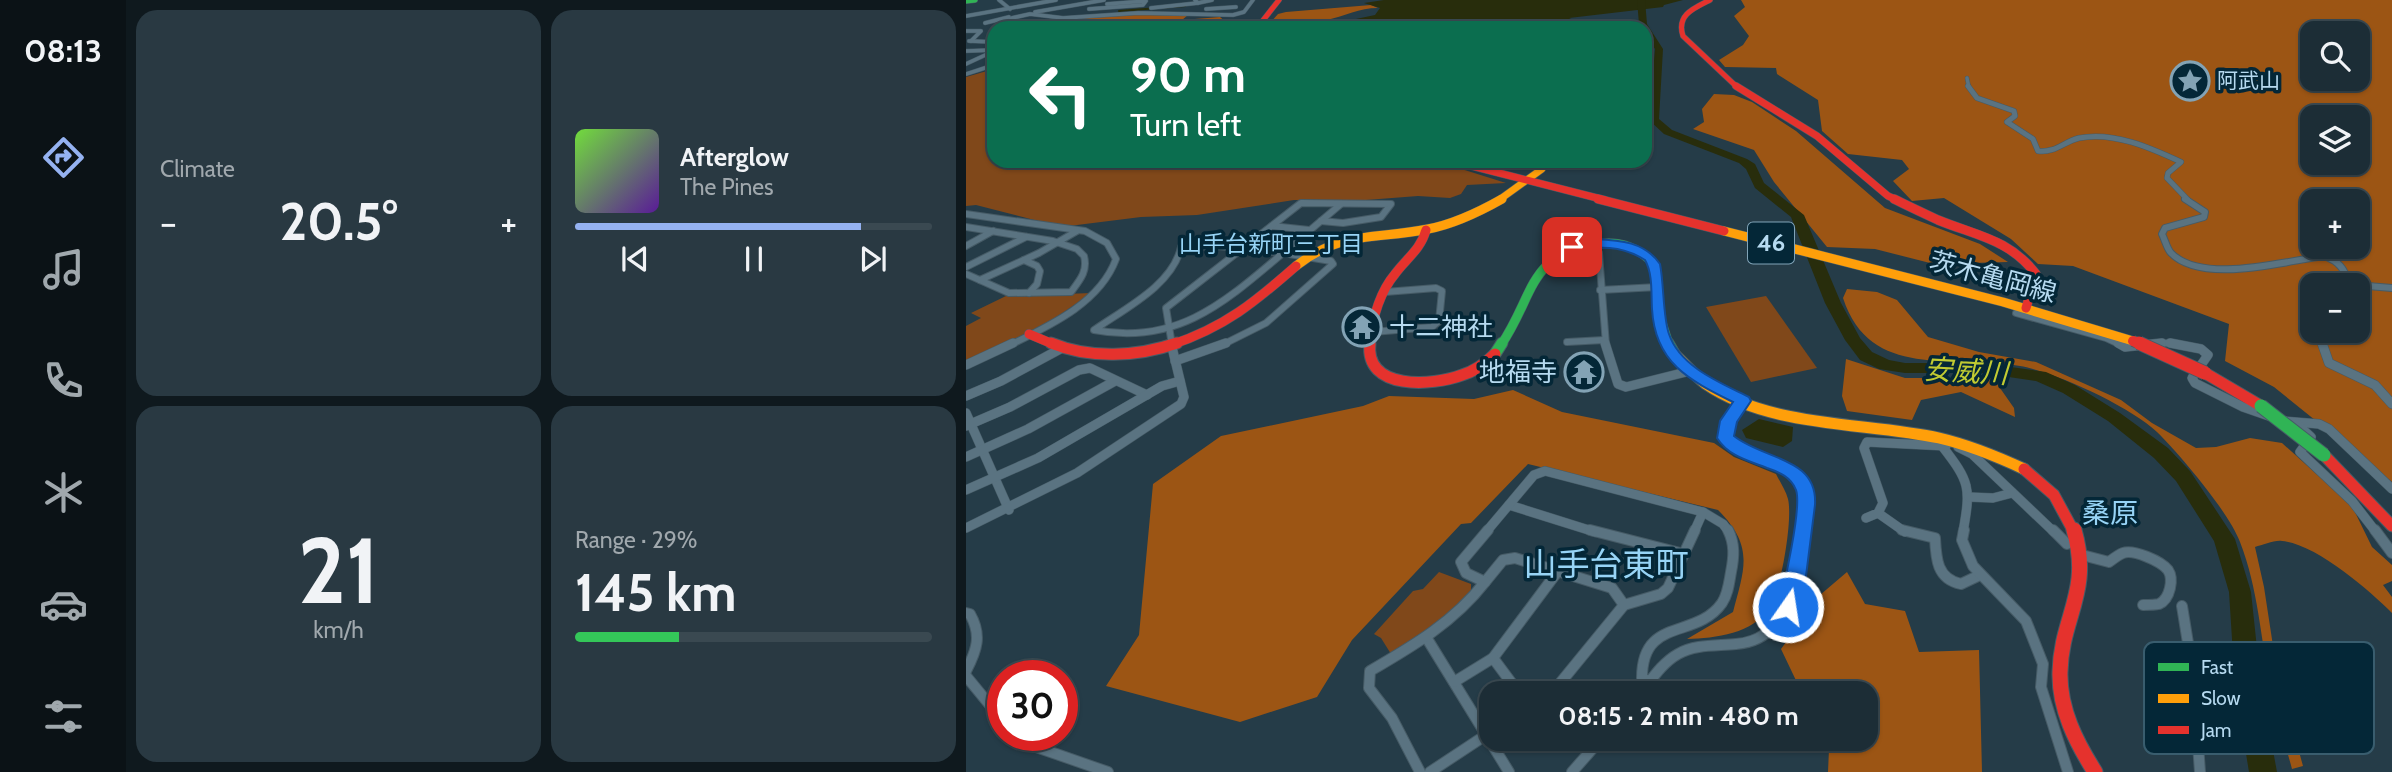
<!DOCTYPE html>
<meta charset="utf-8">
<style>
:root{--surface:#1c2d36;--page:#293942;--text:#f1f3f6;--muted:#a0a8ad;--line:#3a4951;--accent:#95b2f1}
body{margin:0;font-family:Cabin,"Noto Sans JP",sans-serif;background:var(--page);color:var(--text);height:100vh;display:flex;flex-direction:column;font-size:26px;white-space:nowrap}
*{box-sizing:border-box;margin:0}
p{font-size:23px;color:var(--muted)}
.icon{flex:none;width:38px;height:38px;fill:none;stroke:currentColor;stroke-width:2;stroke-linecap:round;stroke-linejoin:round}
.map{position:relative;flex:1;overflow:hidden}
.panel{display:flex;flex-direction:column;gap:10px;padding:10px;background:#0f191e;width:840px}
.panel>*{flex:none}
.hud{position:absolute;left:21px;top:21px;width:665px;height:147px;border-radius:21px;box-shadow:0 2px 5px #0004,0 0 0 2px var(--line);background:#0b6e4f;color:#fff;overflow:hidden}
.controls{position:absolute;left:1334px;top:21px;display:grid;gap:14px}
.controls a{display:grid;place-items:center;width:70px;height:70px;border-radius:14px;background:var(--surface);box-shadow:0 2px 5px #0004,0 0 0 2px var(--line);font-size:35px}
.speed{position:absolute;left:21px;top:660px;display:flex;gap:14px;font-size:35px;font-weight:700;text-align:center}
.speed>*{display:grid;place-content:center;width:91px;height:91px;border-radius:50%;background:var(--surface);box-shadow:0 2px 5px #0004,0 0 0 2px var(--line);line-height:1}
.speed .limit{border:10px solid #d22;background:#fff;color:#111}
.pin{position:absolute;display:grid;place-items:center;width:60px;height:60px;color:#fff;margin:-30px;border-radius:14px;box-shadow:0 4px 10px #0006}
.me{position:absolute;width:77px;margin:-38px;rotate:13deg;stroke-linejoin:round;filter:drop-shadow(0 0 5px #0008)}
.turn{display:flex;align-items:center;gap:24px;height:147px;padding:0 28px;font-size:32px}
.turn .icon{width:91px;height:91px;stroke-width:2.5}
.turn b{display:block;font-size:49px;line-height:60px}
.big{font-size:52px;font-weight:700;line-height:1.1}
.panel .card{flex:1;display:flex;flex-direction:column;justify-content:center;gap:10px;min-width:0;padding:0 24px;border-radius:21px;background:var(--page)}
.panel .dial{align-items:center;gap:0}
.dial b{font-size:91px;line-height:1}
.song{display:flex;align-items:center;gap:21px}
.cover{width:84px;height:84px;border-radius:10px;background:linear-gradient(135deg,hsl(100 70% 55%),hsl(270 70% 35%))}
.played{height:7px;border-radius:4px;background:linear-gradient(90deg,var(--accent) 80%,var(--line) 80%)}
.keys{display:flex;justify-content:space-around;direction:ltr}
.heat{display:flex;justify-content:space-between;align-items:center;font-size:38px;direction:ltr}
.charge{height:10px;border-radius:5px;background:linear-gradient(90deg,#34c759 29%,var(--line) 0)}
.panel .tiles{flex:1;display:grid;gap:10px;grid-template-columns:repeat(2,1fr)}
.trip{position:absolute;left:513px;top:681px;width:399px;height:70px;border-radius:21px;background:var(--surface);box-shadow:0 2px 5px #0004,0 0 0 2px var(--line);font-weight:700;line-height:70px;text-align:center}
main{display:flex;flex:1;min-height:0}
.menu{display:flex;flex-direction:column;width:126px;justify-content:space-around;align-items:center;background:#0b1216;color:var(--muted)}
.menu .icon{width:49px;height:49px}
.menu .active{color:var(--accent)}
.menu b{font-size:32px;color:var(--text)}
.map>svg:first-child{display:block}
.green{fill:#80481a}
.forest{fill:#9c5514;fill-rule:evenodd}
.water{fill:#282d0c}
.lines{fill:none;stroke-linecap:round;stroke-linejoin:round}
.stream{stroke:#282d0c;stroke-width:2}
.river{fill:#282d0c;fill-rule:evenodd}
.street-far4-casing{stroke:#465b66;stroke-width:4.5}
.street-far3-casing{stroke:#465b66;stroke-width:6}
.street-far2-casing{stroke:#465b66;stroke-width:8}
.street-far1-casing{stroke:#465b66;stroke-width:10}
.street-casing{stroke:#465b66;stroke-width:12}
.fast-far2-casing{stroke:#465b66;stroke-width:6}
.fast-far1-casing{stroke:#465b66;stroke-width:10}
.fast-casing{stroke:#465b66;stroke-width:13}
.slow-far2-casing{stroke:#465b66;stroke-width:8}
.slow-far1-casing{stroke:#465b66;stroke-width:10}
.slow-casing{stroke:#465b66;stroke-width:13}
.jam-far4-casing{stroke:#465b66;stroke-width:6}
.jam-far3-casing{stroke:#465b66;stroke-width:8}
.jam-far2-casing{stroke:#465b66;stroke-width:10}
.jam-far1-casing{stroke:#465b66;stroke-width:13}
.jam-casing{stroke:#465b66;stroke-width:17}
.street-far4{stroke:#5a7381;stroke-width:3.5}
.street-far3{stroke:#5a7381;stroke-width:5}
.street-far2{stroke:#5a7381;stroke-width:6}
.street-far1{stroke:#5a7381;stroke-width:9}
.street{stroke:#5a7381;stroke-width:10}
.fast-far2{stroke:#30b455;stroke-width:5}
.fast-far1{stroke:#30b455;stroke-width:9}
.fast{stroke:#30b455;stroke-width:11}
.slow-far2{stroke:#ff9f0a;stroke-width:7}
.slow-far1{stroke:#ff9f0a;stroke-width:9}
.slow{stroke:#ff9f0a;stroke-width:11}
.jam-far4{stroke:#e5322d;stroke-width:5}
.jam-far3{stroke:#e5322d;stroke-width:7}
.jam-far2{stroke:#e5322d;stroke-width:9}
.jam-far1{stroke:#e5322d;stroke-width:11}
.jam{stroke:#e5322d;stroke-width:15}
.fast-bridge-casing{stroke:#465b66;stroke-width:15;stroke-linecap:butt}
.jam-bridge-far1-casing{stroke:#465b66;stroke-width:12;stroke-linecap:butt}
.jam-bridge-casing{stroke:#465b66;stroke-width:15;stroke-linecap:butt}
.fast-bridge{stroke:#30b455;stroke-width:13}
.jam-bridge-far1{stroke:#e5322d;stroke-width:10}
.jam-bridge{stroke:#e5322d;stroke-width:13}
.route{fill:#1a73e8;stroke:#114b97;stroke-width:2}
.labels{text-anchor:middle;stroke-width:7;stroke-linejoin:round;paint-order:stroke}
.far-poi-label{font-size:21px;fill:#b6daf0;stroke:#042737;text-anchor:start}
.far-neighbourhood-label{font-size:23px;fill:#97d4f6;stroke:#042737}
.shield{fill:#042737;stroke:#81a4b8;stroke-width:2}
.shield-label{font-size:24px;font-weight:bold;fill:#b6daf0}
.street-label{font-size:26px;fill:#b6daf0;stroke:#042737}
.poi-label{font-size:26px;fill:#b6daf0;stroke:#042737;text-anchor:start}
.water-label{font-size:28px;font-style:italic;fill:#c1cb32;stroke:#042737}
.neighbourhood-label{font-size:28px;fill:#97d4f6;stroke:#042737}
.near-neighbourhood-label{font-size:33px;fill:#97d4f6;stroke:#042737}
.key{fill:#042737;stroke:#395d6e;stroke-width:2}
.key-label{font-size:19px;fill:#b6daf0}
</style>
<main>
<nav class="menu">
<b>08:13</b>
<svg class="icon active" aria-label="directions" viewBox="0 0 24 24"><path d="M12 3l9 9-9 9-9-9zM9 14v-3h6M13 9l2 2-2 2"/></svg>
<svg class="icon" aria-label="music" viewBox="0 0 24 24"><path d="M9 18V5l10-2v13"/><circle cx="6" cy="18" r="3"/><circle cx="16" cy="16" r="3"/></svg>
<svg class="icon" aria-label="phone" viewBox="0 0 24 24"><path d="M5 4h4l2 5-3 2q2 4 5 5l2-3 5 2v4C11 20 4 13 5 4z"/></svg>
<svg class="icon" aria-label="climate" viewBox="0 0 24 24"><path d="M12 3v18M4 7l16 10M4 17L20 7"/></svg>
<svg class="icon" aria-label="car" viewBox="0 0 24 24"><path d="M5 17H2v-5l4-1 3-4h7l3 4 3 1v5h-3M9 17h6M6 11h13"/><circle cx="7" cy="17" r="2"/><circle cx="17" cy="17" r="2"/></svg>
<svg class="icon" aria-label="filters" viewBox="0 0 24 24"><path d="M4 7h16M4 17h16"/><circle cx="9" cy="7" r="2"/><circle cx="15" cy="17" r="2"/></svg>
</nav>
<section class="panel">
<div class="tiles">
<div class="card"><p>Climate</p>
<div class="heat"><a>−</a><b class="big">20.5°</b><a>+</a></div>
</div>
<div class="card">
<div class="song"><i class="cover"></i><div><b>Afterglow</b><p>The Pines</p></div></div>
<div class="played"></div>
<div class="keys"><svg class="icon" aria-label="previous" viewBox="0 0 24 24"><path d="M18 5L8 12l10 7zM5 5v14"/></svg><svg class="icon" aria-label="pause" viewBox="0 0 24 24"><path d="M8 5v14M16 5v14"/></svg><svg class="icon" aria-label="next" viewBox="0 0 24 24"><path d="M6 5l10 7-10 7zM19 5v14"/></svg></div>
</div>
<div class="card dial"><b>21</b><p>km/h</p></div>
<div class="card"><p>Range · 29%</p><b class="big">145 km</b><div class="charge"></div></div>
</div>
</section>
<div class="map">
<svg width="1426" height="772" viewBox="0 0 1426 772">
<rect width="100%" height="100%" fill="#253c48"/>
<g class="green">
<path d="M28,69V161H470L540,183L501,185L495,194L484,198L452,196L387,201L328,200L231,215L175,217L95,227L10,205L0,206V77Z"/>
<path d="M126,293L86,320L0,364V326L15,318L5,313L40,296Z"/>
<path d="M800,296L851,368L785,382L740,307Z"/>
<path d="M473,572L505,584V593L474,621L425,654L415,638L408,634L447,591L457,589Z"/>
</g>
<g class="forest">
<path d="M775,0H1426V482L1308,387L1259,361L1263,324L1107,266L1072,264L1045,239L978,198L946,201L927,181L943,169L936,160L882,154L856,131L852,100L811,74L810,68L759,67L753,60L777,45L783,36L768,16L779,7ZM1346,33H1391V79H1346ZM1346,117H1391V163H1346ZM1346,201H1391V247H1346ZM1346,285H1391V331H1346Z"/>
<path d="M405,5L412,8C393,8 379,16 361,20V28L304,23L312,14L320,12Z"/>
<path d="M171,14L222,15L216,20L254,17L261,23L285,22L282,28L130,27L117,25L121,20L111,19Z"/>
<path d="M748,94L768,95L786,102L830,131L919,208L1014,244L1042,262L968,264L909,249L861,247L808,182L788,150L727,129L738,122L736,109Z"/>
<path d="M881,289L911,292L931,300L962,337L1013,352L1070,362L1155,400L1186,423L1230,448L1250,447L1284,438L1316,443L1386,506L1406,547L1426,565V581L1417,585L1426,597V613C1403,590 1350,544 1316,541C1308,540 1297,545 1289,547L1298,587L1311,672L1337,766L1326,769C1319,742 1309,715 1304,687C1295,639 1292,588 1274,542C1262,511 1215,456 1191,432C1165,407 1090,372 1054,366C987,354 904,381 877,298Z"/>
<path d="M880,359L939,378H1027L1048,408L1049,417L995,392L955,400L946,420L881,411L876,396Z"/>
<path d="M547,390L596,412L748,443L768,457L810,474C814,482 820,491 822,499C827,519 815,590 804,607C787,634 750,638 721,639L767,612C779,567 788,546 752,510L562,464L505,523L495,524L386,640L351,697L274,722L140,686L173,635L187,484L255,436L397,406L423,396L508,399Z"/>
<path d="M881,572L899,604L939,611L953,652L1013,650L1016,772H862L863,749L858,739L900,738V693H836L815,649L854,595Z"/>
</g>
<g class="water">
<path d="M418,0H717L698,5L697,7L603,18L624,27L616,28H392L388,23L390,19L409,15L414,8L398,3Z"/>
<path d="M793,419L827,427L826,441L817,447L780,438L776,430Z"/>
</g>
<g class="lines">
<path class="stream" d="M153,11L219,6"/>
<path class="river" d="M671,0H679L681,24L697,49L693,119L706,130L781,159L789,164L798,183L838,215L875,303L894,338L906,352L923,360L939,363H1016L1080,372L1109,385L1154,413L1202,448L1224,471L1269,539L1285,592L1295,686L1311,772H1283L1269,686L1263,592L1248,541L1210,481L1188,458L1142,421L1097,393L1070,381L1016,373H939L913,369L894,360L879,340L859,303L825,217L789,188L780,169L773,163L698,134L683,120L689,49L679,34V28L673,24Z"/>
<g class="street-far4-casing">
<g id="street-far4">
<path d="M33,0L44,9"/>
<path d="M232,3L246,0"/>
<path d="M185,8L232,3L229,0"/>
<path d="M123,9L177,5L180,1L141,4"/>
<path d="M240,9L270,7"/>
<path d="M69,12L138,0"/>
<path d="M0,16L90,0"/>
<path d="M19,23L43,17"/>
<path d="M34,28L46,18L64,14L97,18L172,13L267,15L278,12L287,0"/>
<path d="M67,28L95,19"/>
<path d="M99,28L112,23L108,20L110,18"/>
<path d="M142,28H162"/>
<path d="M0,31H15L5,41"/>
<path d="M3,41L28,42"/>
<path d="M0,51L28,50"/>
<path d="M0,64L28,51"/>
<path d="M0,74L28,65"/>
<path d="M1001,78L1003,88"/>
</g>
</g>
<g class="street-far3-casing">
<path id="street-far3" d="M1002,86L1011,98L1048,111L1049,116L1041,122L1067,139L1072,151C1090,153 1097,142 1113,138C1147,131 1185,148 1215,162L1202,173L1201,178L1222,200"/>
</g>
<g class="street-far2-casing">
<g id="street-far2">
<path d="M1219,199L1239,212L1238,217L1199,228L1196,234C1199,240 1201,249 1205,253C1236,285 1319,261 1358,256C1369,260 1376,265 1380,276L1373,285"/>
<path d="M0,214L119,231L141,243L150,259C134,303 83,326 44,345"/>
<path d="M306,226L343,230"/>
<path d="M0,227L87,241L111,249L118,256C122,271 114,280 105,292L43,293L0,274"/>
<path d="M0,246L27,231"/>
<path d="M252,246L317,253C259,302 211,346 128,330C158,309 207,285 215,247Z"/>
<path d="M317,253L375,204"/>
<path d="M633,253L640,345"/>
<path d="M58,260L71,266L74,271L71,284L63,293"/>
<path d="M0,267L60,237"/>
<path d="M14,280L73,253L111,231"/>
<path d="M1390,285L1426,288"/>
<path d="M634,290L692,287"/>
<path d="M1050,313L1140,338L1155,345"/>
<path d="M1346,317L1343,319L1346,327"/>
<path d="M1348,331L1357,345"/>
<path d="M407,332L466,327L473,321L476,291L470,288L419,292"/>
<path d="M601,342L638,340"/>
<path d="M206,345L200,308L335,203L425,204L415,217L377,223L355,221"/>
<path d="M256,345L300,323L367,264L365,261L317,253"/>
<path d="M1178,345L1201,343L1214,345"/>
</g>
</g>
<g class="street-far1-casing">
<g id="street-far1">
<path d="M639,343L652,384L660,387L724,371"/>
<path d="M1152,343L1159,347L1196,343"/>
<path d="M1204,343L1235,349L1242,355L1226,378L1229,383L1277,407L1303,416"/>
<path d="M1356,343L1363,363L1409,385L1426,404"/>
<path d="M209,361L260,343"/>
<path d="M0,365L47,343"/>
<path d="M0,396L35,381L96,348"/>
<path d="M777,401L762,421L759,438C782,458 831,461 839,493C842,504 838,520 838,532"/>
<path d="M0,413L43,510"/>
<path d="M1318,421L1353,424L1363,429L1426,489"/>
<path d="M1331,424L1345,437L1334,452L1386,501L1410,532"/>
<path d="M0,426L44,407L113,370L124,368L181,395"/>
<path d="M992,444V447L1006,454L1088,532"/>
<path d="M976,446C1004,482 1005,487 997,532"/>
<path d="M0,457L62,429L149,381"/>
<path d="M0,490L72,458L196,386L214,381"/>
<path d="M1003,497L1027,498L1046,493"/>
<path d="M543,505L629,532"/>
<path d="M912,513L939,532"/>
<path d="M900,518L912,513L917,503L898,448L901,442L980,446"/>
<path d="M0,528L111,473L215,404L218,397L205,343"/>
<path d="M520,532L568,475L579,471L737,512L757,524L763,532"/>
<path d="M728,532L737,512"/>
</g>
</g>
<g class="street-casing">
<g id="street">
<path d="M624,530L718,554"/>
<path d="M936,530L969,538C970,559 971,579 995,584L1014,575"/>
<path d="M998,530L996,540L1007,566L1060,621L1077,664L1075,687L1102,772"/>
<path d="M1087,530L1101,544"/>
<path d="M1409,530L1426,553"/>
<path d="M1116,555L1143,562C1147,559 1152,555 1157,553C1167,549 1195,561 1202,570C1208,579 1204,599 1193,604C1189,605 1182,605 1177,605"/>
<path d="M519,582L537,560L549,558L646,588L658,605L586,693"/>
<path d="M658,605L695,594L702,588L729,530"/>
<path d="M1216,606L1227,674L1234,772"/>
<path d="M0,613L4,614C16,635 11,650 0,671"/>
<path d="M460,637L543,772"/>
<path d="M527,658L592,571"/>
<path d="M0,676L37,721"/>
<path d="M488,682L527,658L553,693"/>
<path d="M685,682L676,678C676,616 730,640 756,603C762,594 763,583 765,572C768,557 769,544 762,530"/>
<path d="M675,693C686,679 696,663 712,654C729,644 751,646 770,644C825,640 833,575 838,530"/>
<path d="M48,735L53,741L142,772"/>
<path d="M454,772L426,718L403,688L404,671C447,646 488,622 519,582L500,573L495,562L522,530"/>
<path d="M464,772L520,735"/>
<path d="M606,772L636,738"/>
</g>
</g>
<g class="fast-far2-casing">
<path id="fast-far2" d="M0,1L9,0"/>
</g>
<g class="fast-far1-casing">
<path id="fast-far1" d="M535,345C569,295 562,252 634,244C655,241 674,249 688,264L692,311L703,345"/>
</g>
<g class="fast-casing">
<g id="fast">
<path d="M702,343L709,355"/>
<path d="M529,354L536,343"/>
</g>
</g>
<g class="slow-far2-casing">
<path id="slow-far2" d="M533,200L576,169V161"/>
</g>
<g class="slow-far1-casing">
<g id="slow-far1">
<path d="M758,231L1037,302L1167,341"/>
<path d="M330,266C376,230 409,240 462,229C489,224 513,212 536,199"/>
</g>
</g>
<g class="slow-casing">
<path id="slow" d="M709,355C719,364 729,376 740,384C804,428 900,422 973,438C1003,445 1030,456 1058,469"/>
</g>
<g class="jam-far4-casing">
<g id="jam-far4">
<path d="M744,0C728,8 710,15 717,36L772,88"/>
<path d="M291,28L313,0"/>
</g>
</g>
<g class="jam-far3-casing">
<g id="jam-far3">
<path d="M770,86L851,136L922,196L931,200"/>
<path d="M486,161L639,200"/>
</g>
</g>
<g class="jam-far2-casing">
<g id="jam-far2">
<path d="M632,199L758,231"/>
<path d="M928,199C942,206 957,213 972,220C1011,236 1043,239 1070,274L1060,308"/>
<path d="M63,334L89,345"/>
<path d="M205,345C259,327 289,302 330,266"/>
<path d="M403,345C406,321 413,293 429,274C440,259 455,249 460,230"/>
</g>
</g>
<g class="jam-far1-casing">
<g id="jam-far1">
<path d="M85,343C124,359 171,357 211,343"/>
<path d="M404,343C398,391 467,386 496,375C509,371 520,363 529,354"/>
<path d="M1239,373L1295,406"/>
<path d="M1358,455L1426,526"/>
<path d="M1058,469L1088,495L1108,532"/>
</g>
</g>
<g class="jam-casing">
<path id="jam" d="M1108,530C1126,592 1095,617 1094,672C1093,709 1110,742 1129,772"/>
</g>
<use href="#street-far4" class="street-far4"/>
<use href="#street-far3" class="street-far3"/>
<use href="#street-far2" class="street-far2"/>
<use href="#street-far1" class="street-far1"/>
<use href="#street" class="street"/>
<use href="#fast-far2" class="fast-far2"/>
<use href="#fast-far1" class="fast-far1"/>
<use href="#fast" class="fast"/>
<use href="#slow-far2" class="slow-far2"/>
<use href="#slow-far1" class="slow-far1"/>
<use href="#slow" class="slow"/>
<use href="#jam-far4" class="jam-far4"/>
<use href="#jam-far3" class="jam-far3"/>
<use href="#jam-far2" class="jam-far2"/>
<use href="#jam-far1" class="jam-far1"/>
<use href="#jam" class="jam"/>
<g class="fast-bridge-casing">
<path id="fast-bridge" d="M1295,406L1358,455"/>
</g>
<g class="jam-bridge-far1-casing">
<path id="jam-bridge-far1" d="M1167,341L1177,345"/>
</g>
<g class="jam-bridge-casing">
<path id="jam-bridge" d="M1173,343L1239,373"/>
</g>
<use href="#fast-bridge" class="fast-bridge"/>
<use href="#jam-bridge-far1" class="jam-bridge-far1"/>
<use href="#jam-bridge" class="jam-bridge"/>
</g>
<path class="route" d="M629,239C654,240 679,242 694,264C698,284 697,318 703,334C714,367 755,383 783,397L785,401L771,422L768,436C798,460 852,457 849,505L839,584L830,614L822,616L815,614L812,607C818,587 836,507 830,490C825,477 813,472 801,468C783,461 762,456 751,438L754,421L767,402C723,380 689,363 686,309C685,294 687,274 679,260C655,245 633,246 606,251L600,247L602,244Z"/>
<defs>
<g id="sight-ring" transform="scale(2.0125)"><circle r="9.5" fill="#042737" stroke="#83a3b5" stroke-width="1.5"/><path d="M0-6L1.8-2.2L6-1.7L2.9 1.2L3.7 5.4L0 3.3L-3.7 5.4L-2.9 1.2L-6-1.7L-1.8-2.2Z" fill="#83a3b5"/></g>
<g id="temple-ring" transform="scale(2.0125)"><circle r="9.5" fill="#042737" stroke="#83a3b5" stroke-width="1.5"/><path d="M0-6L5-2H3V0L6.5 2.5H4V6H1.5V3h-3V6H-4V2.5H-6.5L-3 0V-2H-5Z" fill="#83a3b5"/></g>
</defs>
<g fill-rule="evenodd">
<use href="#sight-ring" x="1224" y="81"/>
<use href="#temple-ring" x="396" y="327"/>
<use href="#temple-ring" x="618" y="372"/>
</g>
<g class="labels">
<g class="far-poi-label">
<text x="1251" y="88">阿武山</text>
</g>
<g class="far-neighbourhood-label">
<text x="305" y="252">山手台新町三丁目</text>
</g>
<rect class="shield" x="782" y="222.5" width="46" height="41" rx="5"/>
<g class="shield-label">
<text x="805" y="251">46</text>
</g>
<g class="street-label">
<text transform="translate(1027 277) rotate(15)" y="9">茨木亀岡線</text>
</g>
<g class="poi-label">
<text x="423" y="336">十二神社</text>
<text x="591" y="381" text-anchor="end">地福寺</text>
</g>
<g class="water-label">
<text transform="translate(1000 371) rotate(3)" y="10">安威川</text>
</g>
<g class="neighbourhood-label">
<text x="1144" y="523">桑原</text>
</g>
<g class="near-neighbourhood-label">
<text x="640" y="576">山手台東町</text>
</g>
</g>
<rect x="1178" y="642" width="230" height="112" rx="10" class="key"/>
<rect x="1192" y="663" width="31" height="8" fill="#30b455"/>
<rect x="1192" y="694" width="31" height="9" fill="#ff9f0a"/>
<rect x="1192" y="726" width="31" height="8" fill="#e5322d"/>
<g class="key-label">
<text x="1235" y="674">Fast</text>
<text x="1235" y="705">Slow</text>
<text x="1235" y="737">Jam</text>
</g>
</svg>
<div class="controls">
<a><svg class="icon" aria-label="search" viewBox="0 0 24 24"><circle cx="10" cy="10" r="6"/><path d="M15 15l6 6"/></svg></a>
<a><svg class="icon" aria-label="layers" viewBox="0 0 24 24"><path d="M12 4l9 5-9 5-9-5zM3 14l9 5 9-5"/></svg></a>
<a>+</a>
<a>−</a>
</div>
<div class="speed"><div class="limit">30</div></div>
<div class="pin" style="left:606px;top:247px;background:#d93025"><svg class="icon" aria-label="arrive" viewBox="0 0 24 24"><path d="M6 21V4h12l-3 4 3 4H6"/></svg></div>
<svg class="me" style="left:822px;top:607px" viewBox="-20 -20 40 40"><circle r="17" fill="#1a73e8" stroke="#fff" stroke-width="3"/><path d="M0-11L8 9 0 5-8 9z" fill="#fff"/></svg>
<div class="trip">08:15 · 2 min · 480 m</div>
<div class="hud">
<div class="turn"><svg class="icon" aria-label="left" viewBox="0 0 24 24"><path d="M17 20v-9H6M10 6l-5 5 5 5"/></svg><div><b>90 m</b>Turn left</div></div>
</div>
</div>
</main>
